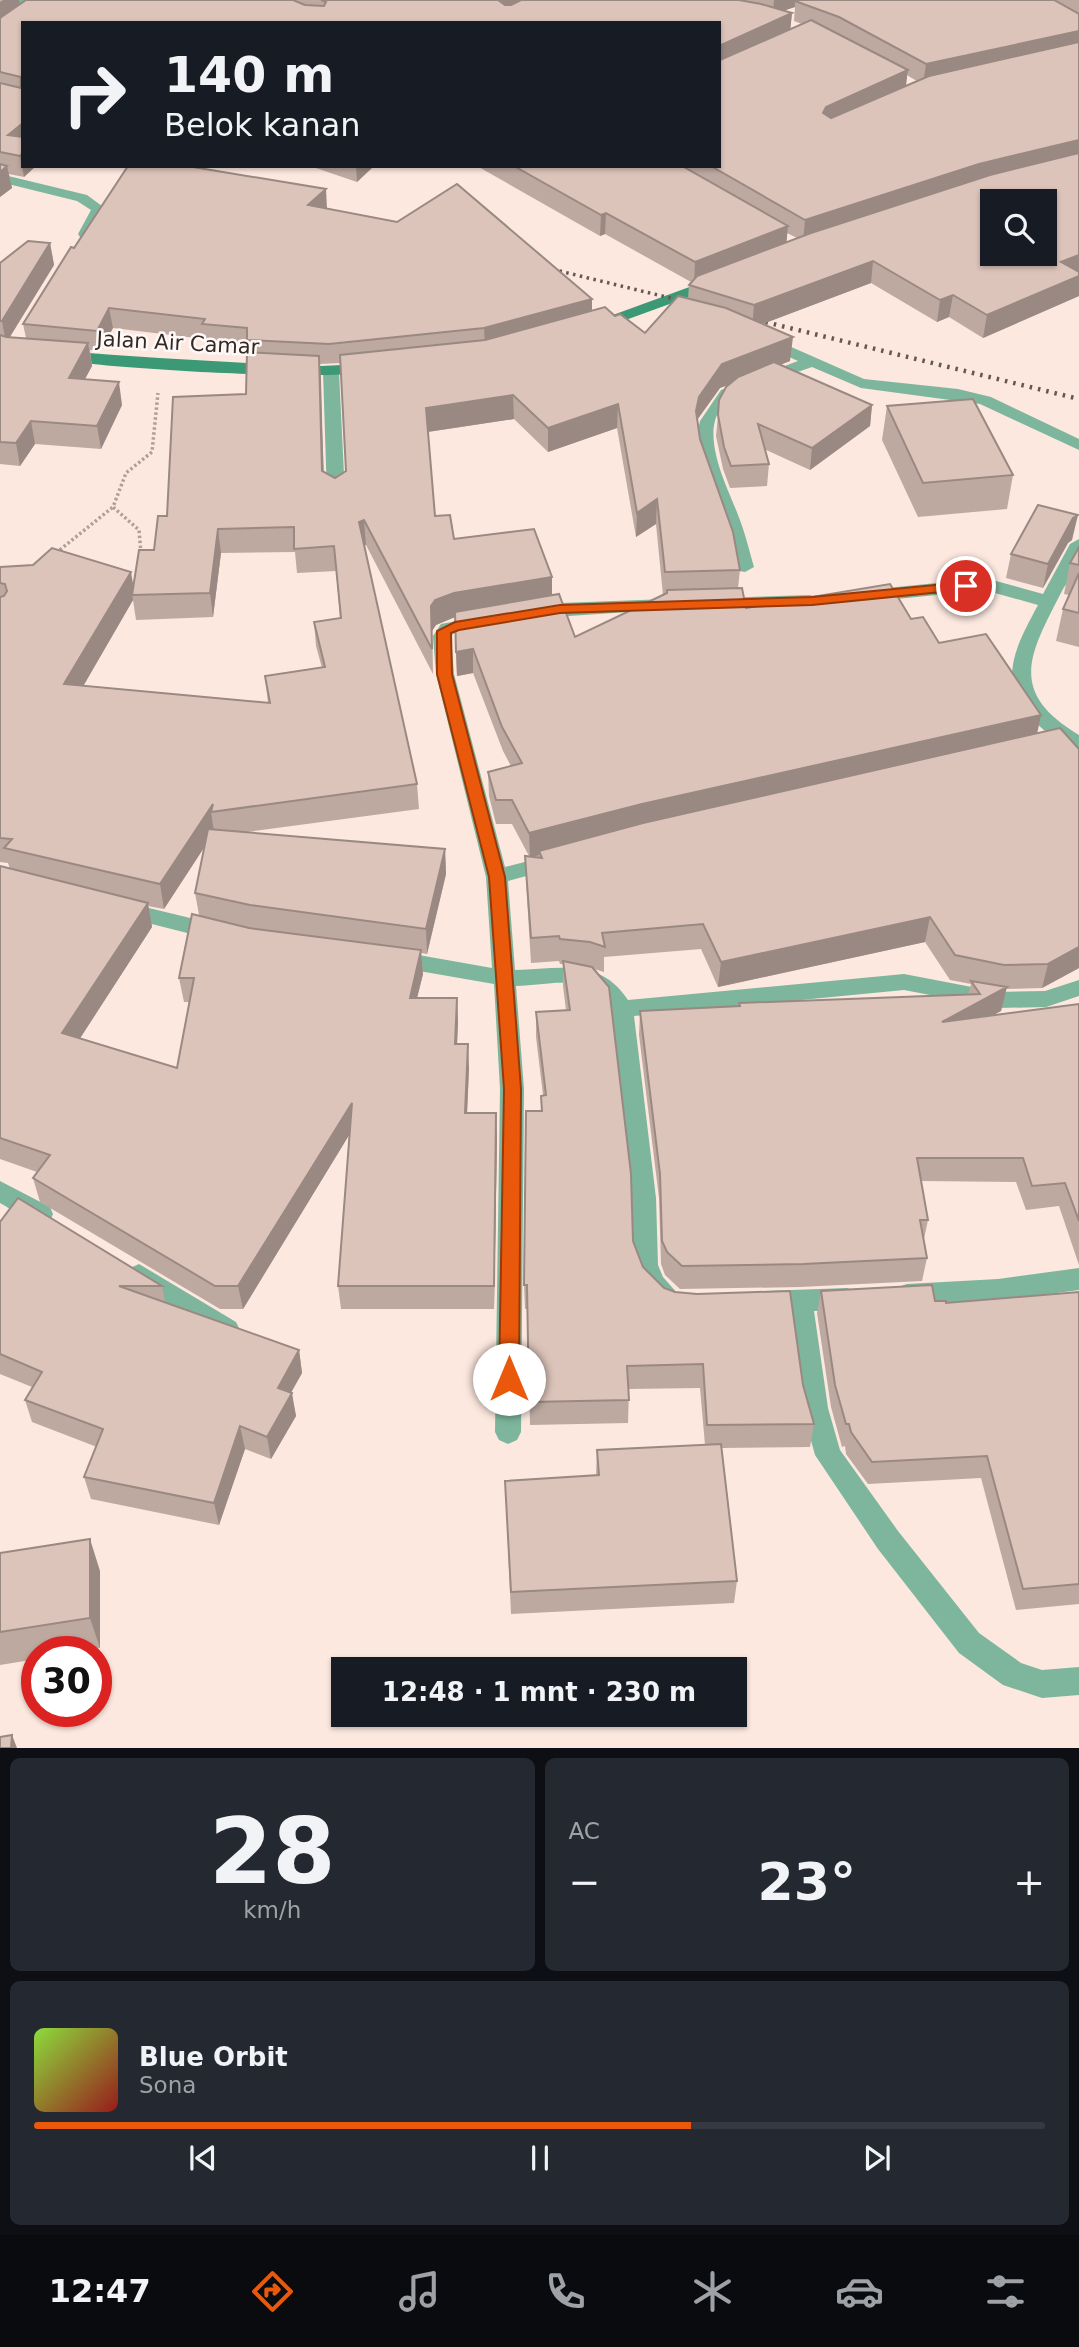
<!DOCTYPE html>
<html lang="id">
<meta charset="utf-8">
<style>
:root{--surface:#171b24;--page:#242831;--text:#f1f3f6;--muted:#9ea1a6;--line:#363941;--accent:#ea580c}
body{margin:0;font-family:"DejaVu Sans",sans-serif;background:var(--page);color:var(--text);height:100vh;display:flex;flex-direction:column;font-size:26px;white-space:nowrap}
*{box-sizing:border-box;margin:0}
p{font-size:23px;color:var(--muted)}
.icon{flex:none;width:38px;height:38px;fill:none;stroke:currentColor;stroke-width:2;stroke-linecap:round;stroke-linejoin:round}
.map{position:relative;height:1748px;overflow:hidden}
.panel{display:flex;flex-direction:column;gap:10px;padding:10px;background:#0d0f14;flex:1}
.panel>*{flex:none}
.guide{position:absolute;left:21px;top:21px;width:700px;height:147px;border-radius:0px;box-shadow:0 2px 5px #0004;background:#171b24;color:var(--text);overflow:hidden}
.tools{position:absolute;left:980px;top:189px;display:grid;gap:14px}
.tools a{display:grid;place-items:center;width:77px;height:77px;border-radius:0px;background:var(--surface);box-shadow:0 2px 5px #0004;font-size:35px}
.speed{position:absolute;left:21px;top:1636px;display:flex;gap:14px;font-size:35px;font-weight:700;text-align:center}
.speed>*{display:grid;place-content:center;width:91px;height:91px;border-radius:50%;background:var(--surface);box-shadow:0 2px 5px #0004;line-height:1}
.speed .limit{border:10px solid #d22;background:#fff;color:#111}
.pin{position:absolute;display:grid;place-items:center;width:60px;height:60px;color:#fff;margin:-30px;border:4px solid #fff;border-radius:50%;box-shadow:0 2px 7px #0007}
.me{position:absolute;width:77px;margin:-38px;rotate:0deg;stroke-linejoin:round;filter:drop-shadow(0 0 5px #0008)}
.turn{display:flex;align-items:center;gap:24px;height:147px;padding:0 28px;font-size:32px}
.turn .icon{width:91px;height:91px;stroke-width:2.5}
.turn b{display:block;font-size:49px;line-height:60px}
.big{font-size:52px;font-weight:700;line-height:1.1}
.panel .widget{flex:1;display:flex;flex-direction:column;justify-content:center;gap:10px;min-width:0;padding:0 24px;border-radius:10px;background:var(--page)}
.panel .dial{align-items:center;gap:0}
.dial b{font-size:91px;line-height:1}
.song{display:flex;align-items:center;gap:21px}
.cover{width:84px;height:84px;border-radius:10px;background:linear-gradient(135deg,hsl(90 70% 55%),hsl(0 70% 35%))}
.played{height:7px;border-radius:4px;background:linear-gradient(90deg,var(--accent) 65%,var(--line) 65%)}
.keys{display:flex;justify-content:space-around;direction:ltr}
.heat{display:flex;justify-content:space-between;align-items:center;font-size:38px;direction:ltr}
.panel .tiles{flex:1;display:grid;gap:10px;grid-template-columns:1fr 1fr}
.widget:last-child{grid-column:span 2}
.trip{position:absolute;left:331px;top:1657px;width:416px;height:70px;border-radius:0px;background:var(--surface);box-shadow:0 2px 5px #0004;font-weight:700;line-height:70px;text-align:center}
.tabs{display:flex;height:112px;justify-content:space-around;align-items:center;background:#090b0e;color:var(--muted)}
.tabs .icon{width:49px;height:49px}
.tabs .on{color:var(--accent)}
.tabs b{font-size:32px;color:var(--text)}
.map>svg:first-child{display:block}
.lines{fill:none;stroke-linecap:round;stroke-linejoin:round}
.path{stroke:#af9f98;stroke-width:3.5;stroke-dasharray:2.5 2.5;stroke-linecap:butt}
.street{fill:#7db69c;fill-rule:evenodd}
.secondary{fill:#3b9a75;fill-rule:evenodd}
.rail-far1{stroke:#645753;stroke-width:3.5;stroke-dasharray:2.5 4.5;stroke-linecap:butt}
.rail{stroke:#645753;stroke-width:4.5;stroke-dasharray:2.5 6;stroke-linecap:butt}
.wall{fill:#bda9a0;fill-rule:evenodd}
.shaded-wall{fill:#9a8982}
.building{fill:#dcc4ba;stroke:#9a8982;stroke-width:2;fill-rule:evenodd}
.route{fill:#ea580c;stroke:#983908;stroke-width:2}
.labels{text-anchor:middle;stroke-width:5;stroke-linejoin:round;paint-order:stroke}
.far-street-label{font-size:21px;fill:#322825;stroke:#fef9f6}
</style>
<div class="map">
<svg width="1079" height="1749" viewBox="0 0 1079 1749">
<rect width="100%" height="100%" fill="#fce8df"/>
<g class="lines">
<g class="path">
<path d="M56,553L113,507"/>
<path d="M141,553L139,530L113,507L126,473L152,452L158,393"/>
</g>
<g class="street">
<path d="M9,0H25L33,3L36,13L0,37V27L24,12L23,8Z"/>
<path d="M0,174L87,195L106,209L90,237H80L78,234L91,210L77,201L0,182Z"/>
<path d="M764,335L864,379L958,389L991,397L1079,439V450L980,404L861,388L812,367C787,376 758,383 735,396C691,420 726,483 738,515C745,532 749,550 754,567L745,572L739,571L701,463L697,435L700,421L721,390L798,361L758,343L756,340Z"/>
<path d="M331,367L339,372L345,495L336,500L327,495L323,372Z"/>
<path d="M1079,539C1079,545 1079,554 1079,561C1076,570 1068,581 1063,589C1031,652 1005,691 1079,735V751C1063,746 1049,735 1037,724C994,685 1015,648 1038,605L995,593L966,592L867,602L858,596L867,590L966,580L996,581L1043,594L1070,544Z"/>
<path d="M810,595L816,597L819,601L816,605L717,610L708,604L717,598Z"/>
<path d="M667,599L673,601L676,605L673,609L539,618L530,612L533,608L560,603Z"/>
<path d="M483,616L490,618L492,622L490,626L454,633L451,636L454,674L505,867L552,855L559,857L562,862L559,867L508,881L515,970C559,969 600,957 628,1000L904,974L998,992L1045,991L1079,980V996L1046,1007L998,1008L904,990L634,1016L656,1198L658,1265L663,1277L678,1294L674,1302C652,1309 640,1286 635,1268C628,1247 633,1220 632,1198C628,1135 618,1073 611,1010C586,971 555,985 516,986L524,1089L521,1432L517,1440L508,1444L499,1440L495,1432L500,1089L494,984L396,967L388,965L385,959L388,953L396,951L492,968L486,877L436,674L433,636L441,624Z"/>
<path d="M124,902L215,924L223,926L226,932L223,938L215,940L116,915L113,910L116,905Z"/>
<path d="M0,1181L50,1207L53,1214L50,1221C33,1227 15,1211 0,1203Z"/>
<path d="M139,1264L236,1322L240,1330L236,1338L227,1341L218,1338L130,1282L126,1275L130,1268Z"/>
<path d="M1079,1268V1290L998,1301L907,1306L898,1303L894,1295L898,1287L907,1284L998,1279Z"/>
<path d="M847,1288L856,1291L860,1299L856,1307L847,1310L814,1311L828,1408L840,1450L898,1531L979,1633L1021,1663L1042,1670L1079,1667V1695L1042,1698L1003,1685L959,1653L878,1549L815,1455L802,1408L789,1312L764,1313L755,1310L751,1302L755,1294L764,1291Z"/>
</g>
<g class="secondary">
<path d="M714,278L719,280L722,283L719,286L601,329L596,331L588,326L591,323Z"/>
<path d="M63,351C145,358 227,362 309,366C324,367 369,361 377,369C362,384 91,368 57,359L55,356Z"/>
</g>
<path class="rail-far1" d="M539,266L695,304"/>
<g class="rail">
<path d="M690,303L695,304"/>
<path d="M749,318L1079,399"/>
</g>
</g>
<g class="wall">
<path d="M0,0L20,4L26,0H1079V296L983,338L949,317L937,322L871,283L762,324L790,361L780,365L872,405L870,426L810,470L764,449L769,464L767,486L730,488L723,469L716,436L718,415L730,384L720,388L697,420L700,439L740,570L738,588L746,608L911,619L1037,734L1079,749V968L1042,988L1006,989L1001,1011L992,1015L1079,1004V1265L1059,1206L1026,1210L1016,1182L921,1181L928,1220L924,1239L927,1258L922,1281L800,1287L680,1289L665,1275L661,1264L659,1198L639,1035L640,1011L739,1006V1003L968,995L971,984L950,980L925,942L718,987L701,949L604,957V972L594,969L633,1241L643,1267L664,1288L803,1385L814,1424L810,1447L722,1448L737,1581L734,1603L511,1614L505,1481L596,1475L597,1450L705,1445L700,1388L629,1389L628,1423L530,1425L527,1309H525L524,1285L541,1111V1096L543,1095L536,1037V1012L566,1010L563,986V964H560L559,961L531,963L526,881L525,856H529L512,824H496L489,796L488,772L511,766L503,751L473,673L457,676L455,617L436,625L432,631L433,674L366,545H364L417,784L419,809L246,832L445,849L446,874L427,954L421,953L423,974L417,998H457L458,1022L457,1044L469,1068L467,1113L497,1136L494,1309H341L338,1286L349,1135L243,1309H220L40,1202L33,1178L37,1172L0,1159V866L10,869L8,863L0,862V567L134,586L154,550L167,516L246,394L248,352V348L205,344L204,339L113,328L100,351L90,350L92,366L85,379L122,405L101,449L35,444L20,466L0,464V263L50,243L54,265L10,337L26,338L23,324L74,248L327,209L592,299V311L615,316L645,333L688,298L689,285L691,282L605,234L600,236L477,166H719V23H23V166H36L24,177L9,174L12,188L0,197ZM795,7L794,21L802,24L790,29L792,13L783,11ZM907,75L910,77L917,81L906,86ZM787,233L797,238L786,242ZM341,363L346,471L335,478L324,472L319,364ZM514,419L548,452L617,428L636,537L656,524L663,595L575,637L552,595V577L454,539L435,516L428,432ZM295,552L297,573L336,571L340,618L314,622L316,646L322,668L265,676L268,703L83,686L133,600L136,620L213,617L221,553ZM204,848L195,893L199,915L179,978L184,1002H189L177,1068L80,1038L152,927L148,906L164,909Z"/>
<path d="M310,166H374L357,182Z"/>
<path d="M887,406L1013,475L1007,509L918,517L882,440Z"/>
<path d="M1072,540L1068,543L1043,588L1006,578L1011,554Z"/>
<path d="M1079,547V647L1056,641L1063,609L1069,595L1064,594L1070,563Z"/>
<path d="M0,1222L162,1286L165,1303L299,1350L302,1373L291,1393L296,1416L271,1459L245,1449L219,1525L91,1499L84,1477L97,1447L32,1422L25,1400L32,1387L0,1374Z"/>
<path d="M821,1291L935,1301L946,1303L1079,1292V1604L1016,1610L981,1478L868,1484L846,1454L845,1446L842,1447L831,1407L817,1313Z"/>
<path d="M0,1553L100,1571V1648L79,1652H37V1659L0,1665Z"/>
</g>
<g class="shaded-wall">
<path d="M3,0H19L21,11L0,24V2Z"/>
<path d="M498,0H536L498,20Z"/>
<path d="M774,0H816L795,1V7L773,14Z"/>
<path d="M792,13L790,33L719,66V46Z"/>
<path d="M1079,31V47L923,84L926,64Z"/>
<path d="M908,70L905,91L824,128L823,113L826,107Z"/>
<path d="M23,123V147L8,135Z"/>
<path d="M1079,140V160L803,242L805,220L979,164Z"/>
<path d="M23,153V166H36L24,177L20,156Z"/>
<path d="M7,166L12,188L0,197V173Z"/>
<path d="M356,166H374L357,182Z"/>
<path d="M326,189L327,209L308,205Z"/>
<path d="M606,213L605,234L600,236L601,215Z"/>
<path d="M788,226L786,248L694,284L695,262Z"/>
<path d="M50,243L54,265L6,343L2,321Z"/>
<path d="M1079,255V276L1061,262Z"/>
<path d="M873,261L871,283L752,328L754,305Z"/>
<path d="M1079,276V296L983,338L987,315Z"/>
<path d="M953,295L949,317L937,322L940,300Z"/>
<path d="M592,299V319L485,348L484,328Z"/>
<path d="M109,308L113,328L100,351L97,331Z"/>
<path d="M793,337L790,361L720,388L697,420L696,411L699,397L722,364Z"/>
<path d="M88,343L92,366L73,401L69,378Z"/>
<path d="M319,356L321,379L324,495L322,471Z"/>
<path d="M119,382L122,405L101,449L97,426Z"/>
<path d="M513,395L514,419L427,432L426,408Z"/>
<path d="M618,404L617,428L548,452V428Z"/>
<path d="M872,405L870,426L810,470L812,448Z"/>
<path d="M31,421L35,444L20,466L16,443Z"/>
<path d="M657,499L656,524L636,537L637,513Z"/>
<path d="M1078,515L1072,540L1068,543L1043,588L1048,564L1073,518Z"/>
<path d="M364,520L366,545L360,547L359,522Z"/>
<path d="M218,529L221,553L213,617L210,593Z"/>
<path d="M131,572L135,595H132L133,600L70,709L64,684Z"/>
<path d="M552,577V602L455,617L436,625L432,631L433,674L431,606L435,600L454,593Z"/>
<path d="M473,649V673L457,676L456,652Z"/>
<path d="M1041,715L1036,739L539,851V855L530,858L529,833L642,804Z"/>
<path d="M213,804L211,812L214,832L164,909L160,884Z"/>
<path d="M445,849L446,874L427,954L426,929Z"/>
<path d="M148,903L152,927L68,1057L62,1033Z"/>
<path d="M930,917L925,942L718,987L721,962Z"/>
<path d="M1079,947V968L1042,988L1048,964Z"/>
<path d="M421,950L423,974L411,1022L410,998Z"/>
<path d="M1007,987L1001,1011L937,1046L942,1022Z"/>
<path d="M457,998L458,1022L456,1068L455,1044Z"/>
<path d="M468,1044L469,1068L466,1137L465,1113Z"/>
<path d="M352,1103L354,1127L243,1309L238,1286Z"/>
<path d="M496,1113L497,1136L494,1309V1286Z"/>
<path d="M299,1350L302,1373L281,1410L278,1388Z"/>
<path d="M292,1393L296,1416L271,1459L267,1437Z"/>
<path d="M240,1426L245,1449L219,1525L214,1503Z"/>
<path d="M90,1539L100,1571V1648L90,1618Z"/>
<path d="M12,1735L17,1748H11Z"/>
</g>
<g class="building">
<path d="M26,0H293L305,5L324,6L326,2L321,0H498L505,5H511L521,0H739L761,4L792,13L719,46V23H23V123L8,135L23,137V153L20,156L0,152V83L21,88V77L0,72V18Z"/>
<path d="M798,0H1054L1079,14V31L926,64L839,17L795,1Z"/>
<path d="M811,20L908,70L826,107L823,113L831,118L929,76L1079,42V140L979,164L805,220L711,166H719V49L720,60Z"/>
<path d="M1079,153V255L1061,262L1079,272V276L987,315L953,295L940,300L873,261L754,305L689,285L697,276L811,233L990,175ZM992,201H1045V254H992Z"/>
<path d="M0,164L7,166L0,172Z"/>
<path d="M128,166H187L326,189L308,205L397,222L457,184L592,299L484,328L329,344L247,340V328L202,324L205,319L109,308L97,331L23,324L71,247L74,248Z"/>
<path d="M514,166H682L788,226L695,262L606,213L601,215Z"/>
<path d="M28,241L50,243L2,321H0V263Z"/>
<path d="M678,296L726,308L793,337L722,364L699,397L696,411L700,439L733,532L740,570L665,572L657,499L637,513L618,404L548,428L513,395L426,408L435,516L450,515L454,539L534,529L552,577L454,593L435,600L431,606L432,649L364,520L359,522L417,784L211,812L213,804L160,884L4,848L12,839L0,838V597L4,596L7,591L5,584L0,583V567L33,565L52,548L131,572L64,684L270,703L265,676L325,667L314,622L341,618L334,546L294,549V527L218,529L210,593L132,595L139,550H154L158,516H167L173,397L246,394L247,352L319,356L322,471L335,478L346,471L340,355L485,340L605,307L615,316L620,314L645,333Z"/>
<path d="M0,335L6,337L88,343L69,378L119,382L97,426L31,421L16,443L0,442Z"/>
<path d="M774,362L872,405L812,448L758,424L769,464L731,466L724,447L718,415L719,400L726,387L738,377Z"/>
<path d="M973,399L1013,475L923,483L887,406Z"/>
<path d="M1038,505L1078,515L1073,518L1048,564L1011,554Z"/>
<path d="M1079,547V565L1070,563Z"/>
<path d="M1079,573V613L1063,609Z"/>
<path d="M890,584L911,619L923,617L939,643L986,634L1041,715L642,804L529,833L512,800H496L488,772L522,763L502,727L473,649L456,652L455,612L559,594L575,637L667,593V590L742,588L746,608Z"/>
<path d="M1060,728L1079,749V947L1048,964L1004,965L955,955L930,917L721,962L703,924L602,933L605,947L590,942L560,939L559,936L531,938L525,856L542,858L539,851L643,823Z"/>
<path d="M208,829L445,849L426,929L250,905L195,893Z"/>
<path d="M0,866L148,903L62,1033L177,1068L194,978H179L192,914L249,928L421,950L410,998H457L455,1044H468L465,1113H496L494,1286H338L352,1103L238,1286H215L33,1178L50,1155L0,1138Z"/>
<path d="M563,961L592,967L609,987L631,1174L633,1241L643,1267L664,1288L675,1292L697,1294L790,1291L803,1385L814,1424L707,1425L703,1364L627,1366L629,1400L529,1402L527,1285H524L526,1111H542L541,1096L546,1095L536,1012L570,1010Z"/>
<path d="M971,981L1007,987L942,1022L1079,1004V1221L1065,1183L1032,1186L1023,1158H917L928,1220H920L927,1258L803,1264L682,1266L667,1252L662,1241L660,1174L640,1011L740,1006L739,1003L980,994Z"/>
<path d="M18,1198L162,1286H119L299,1350L278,1388L292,1393L267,1437L240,1426L214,1503L84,1477L103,1429L25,1400L42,1372L0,1354V1222Z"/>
<path d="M932,1285L935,1301H946V1303L1079,1292V1584L1023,1589L987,1456L872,1462L851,1432L849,1424H846L835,1385L821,1291Z"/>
<path d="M721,1444L737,1581L511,1592L505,1481L599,1475L597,1450Z"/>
<path d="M90,1539V1618L0,1632V1553Z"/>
<path d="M12,1735L11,1748H0V1737Z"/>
</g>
<path class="route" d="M966,582L971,583V589L812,605L560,613L459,630L451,633L452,674L505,877L521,1089L519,1379L516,1385L509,1388L502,1385L499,1379L504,1089L489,877L437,674V631L455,622L560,605L812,597Z"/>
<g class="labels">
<g class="far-street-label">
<text transform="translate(178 343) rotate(3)" y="7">Jalan Air Camar</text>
</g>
</g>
</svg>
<div class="tools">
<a><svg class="icon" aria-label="search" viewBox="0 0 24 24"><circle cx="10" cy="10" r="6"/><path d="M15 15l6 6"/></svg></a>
</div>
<div class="speed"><div class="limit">30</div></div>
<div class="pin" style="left:966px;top:586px;background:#d93025"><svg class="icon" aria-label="arrive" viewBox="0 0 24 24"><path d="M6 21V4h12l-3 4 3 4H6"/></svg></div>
<svg class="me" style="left:509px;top:1379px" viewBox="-20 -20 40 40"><circle r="19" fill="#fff"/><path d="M0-13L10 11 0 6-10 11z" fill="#ea580c"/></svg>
<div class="trip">12:48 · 1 mnt · 230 m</div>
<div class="guide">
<div class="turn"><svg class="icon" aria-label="right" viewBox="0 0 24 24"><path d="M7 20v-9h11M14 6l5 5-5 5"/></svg><div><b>140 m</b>Belok kanan</div></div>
</div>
</div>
<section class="panel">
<div class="tiles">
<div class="widget dial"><b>28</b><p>km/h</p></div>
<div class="widget"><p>AC</p>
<div class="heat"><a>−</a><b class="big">23°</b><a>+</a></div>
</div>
<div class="widget">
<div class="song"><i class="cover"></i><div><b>Blue Orbit</b><p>Sona</p></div></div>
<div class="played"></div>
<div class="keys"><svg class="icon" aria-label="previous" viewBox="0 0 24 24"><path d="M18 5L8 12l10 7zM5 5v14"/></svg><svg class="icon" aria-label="pause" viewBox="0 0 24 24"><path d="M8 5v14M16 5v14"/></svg><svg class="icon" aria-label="next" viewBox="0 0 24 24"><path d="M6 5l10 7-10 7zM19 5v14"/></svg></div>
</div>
</div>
</section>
<nav class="tabs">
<b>12:47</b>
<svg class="icon on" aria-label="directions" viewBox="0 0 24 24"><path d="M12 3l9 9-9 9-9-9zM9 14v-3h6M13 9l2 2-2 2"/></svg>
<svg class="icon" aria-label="music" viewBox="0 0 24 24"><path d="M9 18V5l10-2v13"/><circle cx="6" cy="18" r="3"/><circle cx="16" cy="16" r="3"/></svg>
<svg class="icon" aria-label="phone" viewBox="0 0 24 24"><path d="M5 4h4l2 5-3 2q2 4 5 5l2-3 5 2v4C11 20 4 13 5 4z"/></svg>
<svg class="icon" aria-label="climate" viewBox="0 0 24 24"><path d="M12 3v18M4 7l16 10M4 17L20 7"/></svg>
<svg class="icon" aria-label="car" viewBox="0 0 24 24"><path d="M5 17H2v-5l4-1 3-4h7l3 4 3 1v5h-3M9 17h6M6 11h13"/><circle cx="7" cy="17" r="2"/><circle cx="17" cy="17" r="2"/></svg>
<svg class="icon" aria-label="filters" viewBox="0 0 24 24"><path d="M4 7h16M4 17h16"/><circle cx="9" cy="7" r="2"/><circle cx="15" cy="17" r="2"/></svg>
</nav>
